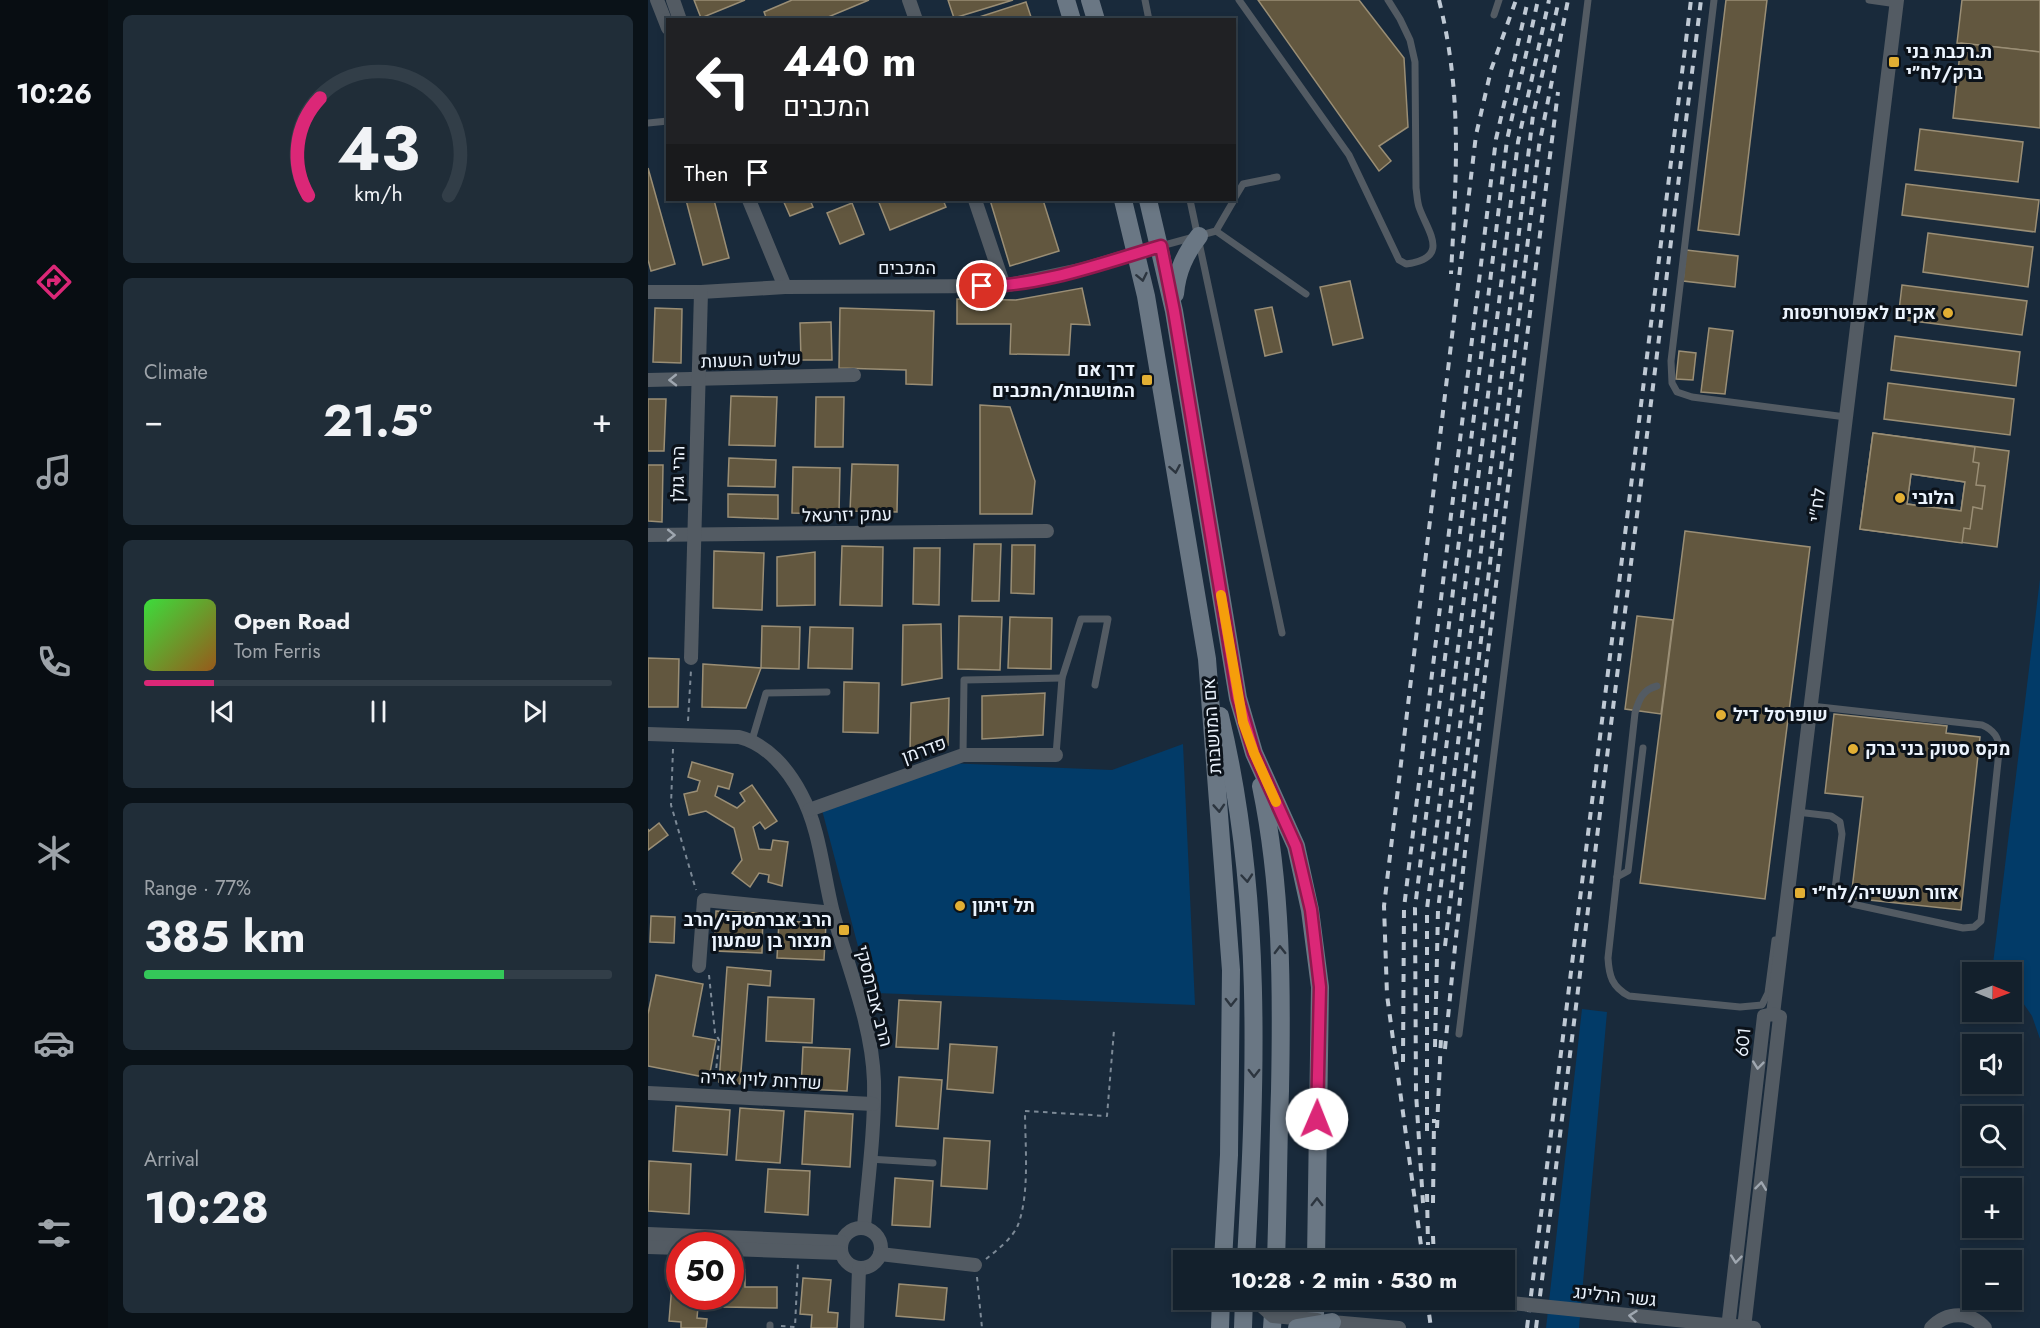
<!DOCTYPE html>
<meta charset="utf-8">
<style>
:root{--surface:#13202c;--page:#202d38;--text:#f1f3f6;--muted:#9da3a9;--line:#323e48;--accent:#db2777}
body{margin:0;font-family:Jost,Heebo,sans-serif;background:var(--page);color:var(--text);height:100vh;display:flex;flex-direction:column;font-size:22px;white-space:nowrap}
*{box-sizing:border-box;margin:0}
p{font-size:20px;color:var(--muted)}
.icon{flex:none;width:33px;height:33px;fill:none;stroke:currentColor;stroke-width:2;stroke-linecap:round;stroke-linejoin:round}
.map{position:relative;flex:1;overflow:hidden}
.panel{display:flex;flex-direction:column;gap:15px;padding:15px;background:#0a1218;width:540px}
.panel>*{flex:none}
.hud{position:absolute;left:18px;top:18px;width:570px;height:183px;border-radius:0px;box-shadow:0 3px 9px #0003,0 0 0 2px var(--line);background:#202124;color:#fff;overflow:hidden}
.needle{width:39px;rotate:91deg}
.buttons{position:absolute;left:1314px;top:962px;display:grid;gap:12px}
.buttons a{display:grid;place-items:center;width:60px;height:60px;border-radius:0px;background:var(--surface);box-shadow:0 3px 9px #0003,0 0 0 2px var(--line);font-size:30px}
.speed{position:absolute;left:18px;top:1232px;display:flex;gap:12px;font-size:30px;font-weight:700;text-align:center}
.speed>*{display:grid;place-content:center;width:78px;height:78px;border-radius:50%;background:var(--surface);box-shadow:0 3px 9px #0003,0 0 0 2px var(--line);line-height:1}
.speed .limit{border:9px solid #d22;background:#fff;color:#111}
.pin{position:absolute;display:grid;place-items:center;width:51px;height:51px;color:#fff;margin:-26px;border:3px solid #fff;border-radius:50%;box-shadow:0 2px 6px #0007}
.me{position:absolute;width:66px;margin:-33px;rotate:1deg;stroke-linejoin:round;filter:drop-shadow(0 0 4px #0008)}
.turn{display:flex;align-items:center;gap:21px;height:126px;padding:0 18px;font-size:27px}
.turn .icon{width:78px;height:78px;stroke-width:2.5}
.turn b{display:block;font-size:42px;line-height:51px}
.then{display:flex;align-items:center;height:57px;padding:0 18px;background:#0003;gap:12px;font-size:22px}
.big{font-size:45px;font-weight:700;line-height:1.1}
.panel .card{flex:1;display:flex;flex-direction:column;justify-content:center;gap:9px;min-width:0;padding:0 21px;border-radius:9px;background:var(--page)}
.panel .dial{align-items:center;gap:0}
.dial svg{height:156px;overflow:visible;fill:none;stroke:var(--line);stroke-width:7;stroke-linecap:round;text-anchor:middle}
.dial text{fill:var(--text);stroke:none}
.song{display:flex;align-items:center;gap:18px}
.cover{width:72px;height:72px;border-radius:9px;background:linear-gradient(135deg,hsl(120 70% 55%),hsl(30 70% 35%))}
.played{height:6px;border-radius:3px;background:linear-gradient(90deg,var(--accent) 15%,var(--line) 15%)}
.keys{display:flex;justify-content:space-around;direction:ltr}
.heat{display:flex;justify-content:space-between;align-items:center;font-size:33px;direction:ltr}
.charge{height:9px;border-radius:4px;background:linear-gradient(90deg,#34c759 77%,var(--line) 0)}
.trip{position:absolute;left:525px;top:1250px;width:342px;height:60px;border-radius:0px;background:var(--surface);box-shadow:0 3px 9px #0003,0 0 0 2px var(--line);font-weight:700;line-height:60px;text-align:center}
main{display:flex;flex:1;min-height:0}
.menu{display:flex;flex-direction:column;width:108px;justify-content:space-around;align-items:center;background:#080d12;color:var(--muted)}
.menu .icon{width:42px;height:42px}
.menu .current{color:var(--accent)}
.menu b{font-size:27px;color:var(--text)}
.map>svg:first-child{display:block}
.green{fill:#023b68}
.building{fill:#62573f;stroke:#9a8e75;stroke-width:1.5;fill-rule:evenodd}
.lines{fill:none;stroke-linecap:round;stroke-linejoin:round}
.path{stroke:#7c8996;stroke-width:2;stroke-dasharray:4.5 4.5;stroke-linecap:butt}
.lane{stroke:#535b63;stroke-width:7}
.street{stroke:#535b63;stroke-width:14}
.secondary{stroke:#6a7784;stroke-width:18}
.rail{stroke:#bfc9d4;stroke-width:4;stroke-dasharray:8 8;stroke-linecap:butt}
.street-bridge{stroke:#535b63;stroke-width:14}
.secondary-bridge{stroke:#6a7784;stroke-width:18}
.oneway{stroke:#2c353f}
.oneway2{stroke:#9fa7b0}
.route-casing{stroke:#8e194d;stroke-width:15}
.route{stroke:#db2777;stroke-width:10}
.slow{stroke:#f59e0b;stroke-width:10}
.poi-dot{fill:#e2af34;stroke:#0b121a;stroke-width:2}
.labels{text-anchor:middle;stroke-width:6;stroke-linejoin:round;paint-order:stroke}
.poi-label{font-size:18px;font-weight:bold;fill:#ebf3fd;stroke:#0b121a;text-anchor:start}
.street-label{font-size:18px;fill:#ebf3fd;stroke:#0b121a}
</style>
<main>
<nav class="menu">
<b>10:26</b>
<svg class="icon current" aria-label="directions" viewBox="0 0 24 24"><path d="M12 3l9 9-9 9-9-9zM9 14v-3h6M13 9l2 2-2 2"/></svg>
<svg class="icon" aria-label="music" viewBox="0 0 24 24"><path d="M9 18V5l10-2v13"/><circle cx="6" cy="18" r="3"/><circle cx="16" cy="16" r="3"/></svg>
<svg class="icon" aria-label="phone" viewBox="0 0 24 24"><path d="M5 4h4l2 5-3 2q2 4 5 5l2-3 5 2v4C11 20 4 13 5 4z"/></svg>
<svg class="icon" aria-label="climate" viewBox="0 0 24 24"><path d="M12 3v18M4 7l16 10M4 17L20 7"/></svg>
<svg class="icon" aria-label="car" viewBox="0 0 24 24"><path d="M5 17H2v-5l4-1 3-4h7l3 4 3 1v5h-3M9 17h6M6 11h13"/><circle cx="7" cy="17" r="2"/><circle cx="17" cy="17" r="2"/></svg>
<svg class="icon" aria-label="filters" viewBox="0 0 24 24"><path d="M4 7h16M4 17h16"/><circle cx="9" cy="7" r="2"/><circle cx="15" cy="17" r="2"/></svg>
</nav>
<section class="panel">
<div class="card dial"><svg viewBox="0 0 100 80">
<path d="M14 69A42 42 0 1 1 86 69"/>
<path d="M14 69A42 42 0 0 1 20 19" stroke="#db2777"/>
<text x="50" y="56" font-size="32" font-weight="700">43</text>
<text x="50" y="72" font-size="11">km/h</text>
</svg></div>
<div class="card"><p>Climate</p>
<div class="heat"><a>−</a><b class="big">21.5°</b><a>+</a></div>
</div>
<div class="card">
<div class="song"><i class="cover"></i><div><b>Open Road</b><p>Tom Ferris</p></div></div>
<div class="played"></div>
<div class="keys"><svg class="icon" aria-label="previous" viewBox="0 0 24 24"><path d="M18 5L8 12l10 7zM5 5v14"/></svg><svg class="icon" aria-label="pause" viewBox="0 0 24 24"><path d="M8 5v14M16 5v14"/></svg><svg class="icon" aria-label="next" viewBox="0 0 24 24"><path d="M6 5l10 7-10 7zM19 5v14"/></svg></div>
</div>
<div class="card"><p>Range · 77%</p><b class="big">385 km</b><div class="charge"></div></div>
<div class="card"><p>Arrival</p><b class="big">10:28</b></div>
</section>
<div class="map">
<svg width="1392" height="1328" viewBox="0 0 1392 1328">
<rect width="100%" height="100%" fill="#192a3b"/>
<g class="green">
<path d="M1392,579V1039L1384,1016L1364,987V972H1344Z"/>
<path d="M535,744L547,1005L227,993L212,954L174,810L299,763L464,770Z"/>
<path d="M934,1009L959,1012L931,1328H898Z"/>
</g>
<g class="building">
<path d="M46,0H97L53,18Z"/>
<path d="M144,0H221L173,20H119L116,12Z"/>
<path d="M300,0H365L306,18Z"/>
<path d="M610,0H711L756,58L760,127L731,146L743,161L731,171Z"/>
<path d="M1078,0H1119L1091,235L1050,230Z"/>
<path d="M1314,0H1392V52L1309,43Z"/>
<path d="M378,2L384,20H322Z"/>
<path d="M1313,43L1392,52V128L1305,118Z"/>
<path d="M1272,129L1375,142L1370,182L1267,170Z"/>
<path d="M0,168L27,264L3,271L0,260Z"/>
<path d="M1258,184L1391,200L1387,232L1254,215Z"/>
<path d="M38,200H66L81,258L55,265Z"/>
<path d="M135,200H162L165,207L142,216Z"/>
<path d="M230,200H295L298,207L242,230Z"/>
<path d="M342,200H395L411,251L362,266Z"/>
<path d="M204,203L216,234L192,244L179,213Z"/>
<path d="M1280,233L1385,247L1380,287L1275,272Z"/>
<path d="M1038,250L1090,256L1087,287L1035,281Z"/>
<path d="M702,281L715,338L685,345L672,287Z"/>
<path d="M1254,285L1379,301L1374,335L1250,319Z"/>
<path d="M434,288L442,325L423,324L421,355L362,354L363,324H309V299L368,300Z"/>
<path d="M624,307L634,352L617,356L607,310Z"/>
<path d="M7,308L34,309L33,363L5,362Z"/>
<path d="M192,308L286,311L284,385L258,384V370L191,368Z"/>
<path d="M183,322L184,360H153L152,323Z"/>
<path d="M1061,328L1085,331L1077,394L1053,392Z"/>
<path d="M1247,336L1372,352L1368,386L1243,370Z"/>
<path d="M1031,351L1048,353L1045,380L1028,379Z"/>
<path d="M1240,383L1366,399L1362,435L1236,419Z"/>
<path d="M83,396L129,397L127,446L81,445Z"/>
<path d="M168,397H196L195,447H167Z"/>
<path d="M0,399H18L16,451H0Z"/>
<path d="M332,405L362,407L387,481L384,514H332Z"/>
<path d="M1225,433L1361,451L1349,547L1212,529ZM1263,474L1317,482L1313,511L1259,504Z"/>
<path d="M1225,433L1327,447L1325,462L1331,463L1328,485L1337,486L1334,509L1325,507L1322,529L1316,528L1314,543L1212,529ZM1263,474L1317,482L1313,511L1259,504Z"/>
<path d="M81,458L128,460L127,487L80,486Z"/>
<path d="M204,464L250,465L249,512L202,511Z"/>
<path d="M0,465H15L14,522L0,521Z"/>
<path d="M145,467L192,468L191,514L144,513Z"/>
<path d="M80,494L130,495V519L80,517Z"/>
<path d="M1037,531L1162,547L1117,899L992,883Z"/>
<path d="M326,544H353L351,601H324Z"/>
<path d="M364,545H387L386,594L363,593Z"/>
<path d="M194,546L235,547L234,606L192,605Z"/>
<path d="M266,548H292L291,605L265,604Z"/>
<path d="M66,551L116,553L114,610L65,608Z"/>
<path d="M167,552V605L129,606V557Z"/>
<path d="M311,616L354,617L352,670L310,669Z"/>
<path d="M989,616L1025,620L1013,714L977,709Z"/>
<path d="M362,617L404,618L403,669L360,668Z"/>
<path d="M293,624L294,678L254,685L255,625Z"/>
<path d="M114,626L152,627L151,669L113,668Z"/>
<path d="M162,627L205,628L204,669L160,668Z"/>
<path d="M0,658L31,659L30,707H0Z"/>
<path d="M55,664L113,668L98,708L54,707Z"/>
<path d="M196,682L231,683L230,733L195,732Z"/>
<path d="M397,693L395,735L334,739V696Z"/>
<path d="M301,698L300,745L262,750L263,703Z"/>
<path d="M1186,714L1299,726L1298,733L1332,737L1313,910L1203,898L1215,797L1177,793Z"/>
<path d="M44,762L85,774L81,789L70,786L67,796L89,808L97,801L92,793L104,785L129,821L117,829L112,822L105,827L111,849L123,850L125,840L140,842L134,886L120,882L121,875L111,873L102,887L84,873L94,860L86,828L58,811L41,815L36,794L49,791L52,781L40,777Z"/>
<path d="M11,823L20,835L0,850V829L1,831Z"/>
<path d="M68,911L115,913L114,953L66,951Z"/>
<path d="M3,916L27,917L26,943L2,942Z"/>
<path d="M131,921L178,923L176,960L129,958Z"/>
<path d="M79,967L123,971L122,986L100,984L92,1084L71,1082Z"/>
<path d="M8,975L55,984L45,1036L68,1040L61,1078L0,1066V1014Z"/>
<path d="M120,997L166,999L164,1043L118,1041Z"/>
<path d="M251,1000L293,1002L290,1049L248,1047Z"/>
<path d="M302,1044L349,1047L345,1093L299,1089Z"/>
<path d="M155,1047L202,1049L199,1091L153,1089Z"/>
<path d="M251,1077L294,1080L290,1129L248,1126Z"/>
<path d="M28,1106L82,1110L79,1155L25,1151Z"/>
<path d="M92,1108L136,1111L132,1163L88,1160Z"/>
<path d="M157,1111L205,1114L202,1167L154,1164Z"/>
<path d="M296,1138L342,1141L339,1189L293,1186Z"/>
<path d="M1,1161L43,1164L41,1214L0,1211Z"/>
<path d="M120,1169L162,1171L160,1215L117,1212Z"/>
<path d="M247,1178L285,1181L282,1227L244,1225Z"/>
<path d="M82,1269L97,1270V1287H129V1308L76,1307L77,1296H82Z"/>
<path d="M155,1278L183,1280L180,1312L190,1313L189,1328H163L164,1315L152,1314Z"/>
<path d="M24,1284L32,1285V1296H51L49,1318L59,1319L58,1328H33V1322L21,1321Z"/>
<path d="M251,1284L299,1288L296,1320L248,1316Z"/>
</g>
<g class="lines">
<g class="path">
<path d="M40,721L43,670"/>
<path d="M25,749L23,805L48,890"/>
<path d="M61,975L67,1033L71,1040L67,1082"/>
<path d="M338,1259C349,1250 364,1239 370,1225C382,1193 377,1145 377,1111L459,1116L466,1030"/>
<path d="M329,1277L334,1328"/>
<path d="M133,1326L147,1327L150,1263"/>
</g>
<g class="lane">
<path d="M497,0L501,20"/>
<path d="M591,0L701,155L751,260L758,264C804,258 779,231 771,207C769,201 769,194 768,188L767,62L762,40L752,19L740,0"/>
<path d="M1066,0L1023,361L1024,383L1029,392L1044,397L1198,417"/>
<path d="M1221,0L1249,4"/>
<path d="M846,15L851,0"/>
<path d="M0,123L20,121"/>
<path d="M586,199L595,184L629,177"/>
<path d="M542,200L634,633"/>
<path d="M568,231L658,294"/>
<path d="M513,246L568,231L586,200"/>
<path d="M1009,686C994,690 991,700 987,713L960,958C961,976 964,987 981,996L1092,1007L1114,1005L1120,993L1127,940"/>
<path d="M104,740L118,693L179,692"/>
<path d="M315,755L316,680L414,678"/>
<path d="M408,755L414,678L433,619H460L447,685"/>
<path d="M1149,812L1183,816L1192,822L1194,834L1187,889L1204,904L1315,928L1326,927L1333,921L1351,752C1352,738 1346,730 1334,725L1163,706"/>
<path d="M969,877L980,871L995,748"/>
<path d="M811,1034L940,0"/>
<path d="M221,1159L285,1163"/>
<path d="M122,1328V1325"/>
</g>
<g class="street">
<path d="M9,0L20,28"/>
<path d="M25,0L32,20"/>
<path d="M261,0L268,20"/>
<path d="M101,200L137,287"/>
<path d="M327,200L356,286"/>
<path d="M0,292H53L137,287L356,286L436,269L513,246"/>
<path d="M0,380L206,375"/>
<path d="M0,535L399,531"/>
<path d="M43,658L53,292"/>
<path d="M0,734L91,737C119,744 140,769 153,794C172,829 175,874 185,913C200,968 224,1023 226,1081C227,1130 220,1179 216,1227"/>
<path d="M161,810L315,755H408"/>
<path d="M51,966L56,900L185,913"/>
<path d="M1125,1014L1249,0"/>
<path d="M0,1093L225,1104"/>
<circle cx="213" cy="1248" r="20"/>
<path d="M0,1234L193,1242"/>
<path d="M0,1247L32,1248"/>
<path d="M82,1249L193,1253"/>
<path d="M232,1254L327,1265"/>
<path d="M684,1322L751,1328"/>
<path d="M209,1328L211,1268"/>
<path d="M1080,1328L1116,1016L1125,1014L1132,1017L1096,1328"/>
<path d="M1283,1328C1299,1311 1322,1311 1337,1328"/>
</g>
<g class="secondary">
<path d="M418,0L424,20"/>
<path d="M442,0L448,20"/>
<path d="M475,200L498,296L559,659L583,970L581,1155L575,1260"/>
<path d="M500,200L526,311L590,698L606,753L648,846L662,910L672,987L668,1260"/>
<path d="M527,294C529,271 537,254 551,236"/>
<path d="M572,716C615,895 608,1077 598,1260"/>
<path d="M613,786C634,887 634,989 632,1091C630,1147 630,1204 628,1260"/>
<path d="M572,1328L573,1299"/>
<path d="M595,1328L596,1299"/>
<path d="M624,1328L626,1299"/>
<path d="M666,1328L668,1299"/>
</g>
<g class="rail">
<path d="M791,0C815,96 808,177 803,274"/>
<path d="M797,946L891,146L920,0"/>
<path d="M787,1047L790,910L885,115L911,0"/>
<path d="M797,1049C827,729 870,411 910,92"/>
<path d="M755,1062L756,908L848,139L880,0"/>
<path d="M789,1128L793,1038"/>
<path d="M779,1131V909L870,142L901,0"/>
<path d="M779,1194L780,1245"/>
<path d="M775,1203L768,1093L767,908L859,140L890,0"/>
<path d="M785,1203L786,1119"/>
<path d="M785,1236L786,1260"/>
<path d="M775,1260L739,995L736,906L828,135L843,70L868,0"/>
<path d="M779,1299L783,1328"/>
<path d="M879,1328L1043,0"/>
<path d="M888,1328L1053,0"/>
</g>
<g class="street-bridge">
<path d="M606,1299L625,1316L669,1320"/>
<path d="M824,1299L1106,1328"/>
</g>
<path class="secondary-bridge" d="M649,1328L684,1322"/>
</g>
<defs><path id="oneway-chevron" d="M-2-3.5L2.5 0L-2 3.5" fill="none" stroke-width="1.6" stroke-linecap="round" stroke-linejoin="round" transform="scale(1.5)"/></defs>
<g class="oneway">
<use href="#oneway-chevron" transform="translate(494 277) rotate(78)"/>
<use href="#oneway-chevron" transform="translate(527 469) rotate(80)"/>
<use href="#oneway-chevron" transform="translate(571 808) rotate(86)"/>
<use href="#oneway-chevron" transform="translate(599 878) rotate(85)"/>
<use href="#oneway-chevron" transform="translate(632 950) rotate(-91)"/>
<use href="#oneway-chevron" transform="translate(583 1002) rotate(91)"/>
<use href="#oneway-chevron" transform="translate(606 1073) rotate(90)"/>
<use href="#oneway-chevron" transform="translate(669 1202) rotate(-90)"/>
</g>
<g class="oneway2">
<use href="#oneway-chevron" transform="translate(25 380) rotate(179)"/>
<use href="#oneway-chevron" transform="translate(23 535) rotate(1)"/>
<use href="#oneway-chevron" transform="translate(1110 1065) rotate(96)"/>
<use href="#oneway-chevron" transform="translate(1113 1186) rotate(-83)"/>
<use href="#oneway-chevron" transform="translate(1088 1259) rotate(96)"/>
<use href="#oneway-chevron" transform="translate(985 1316) rotate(-174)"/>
</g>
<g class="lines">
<g class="route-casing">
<path id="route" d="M334,286C394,286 455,263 513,246L526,311L590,698L606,753L648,846L663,910L672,987L669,1119"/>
</g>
<use href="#route" class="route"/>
<path class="slow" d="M573,595L595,722L606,753L628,802"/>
</g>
<g class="poi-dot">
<rect x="1240" y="56" width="12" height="12" rx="3"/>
<circle cx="1300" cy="313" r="6"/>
<rect x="493" y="374" width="12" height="12" rx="3"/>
<circle cx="1252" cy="498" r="6"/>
<circle cx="1073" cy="715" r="6"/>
<circle cx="1205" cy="749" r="6"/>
<rect x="1146" y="887" width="12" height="12" rx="3"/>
<circle cx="312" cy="906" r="6"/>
<rect x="190" y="924" width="12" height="12" rx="3"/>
</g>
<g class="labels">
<g class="poi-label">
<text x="1258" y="58">ת.רכבת בני<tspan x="1258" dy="21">ברק/לח״י</tspan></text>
<text x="1288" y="319" text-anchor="end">אקים לאפוטרופסות</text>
<text x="487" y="376" text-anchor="end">דרך אם<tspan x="487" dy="21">המושבות/המכבים</tspan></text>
<text x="1264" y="504">הלובי</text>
<text x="1085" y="721">שופרסל דיל</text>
<text x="1217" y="755">מקס סטוק בני ברק</text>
<text x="1164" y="899">אזור תעשייה/לח״י</text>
<text x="324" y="912">תל זיתון</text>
<text x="184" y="926" text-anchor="end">הרב אברמסקי/הרב<tspan x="184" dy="21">מנצור בן שמעון</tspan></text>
</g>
<g class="street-label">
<text x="259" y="274">המכבים</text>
<text transform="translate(103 360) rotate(-2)" y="6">שלוש השעות</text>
<text transform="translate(30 474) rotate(-89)" y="6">הרי גולן</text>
<text transform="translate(1169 505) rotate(-83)" y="6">לח"י</text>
<text transform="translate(199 515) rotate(-1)" y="6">עמק יזרעאל</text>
<text transform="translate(564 726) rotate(-94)" y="6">אם המושבות</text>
<text transform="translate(276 750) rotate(-20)" y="6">פדרמן</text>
<text transform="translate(226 996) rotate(76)" y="6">הרב אברמסקי</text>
<text transform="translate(1095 1042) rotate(-84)" y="6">601</text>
<text transform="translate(113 1080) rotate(3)" y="6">שדרות לוין אריה</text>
<text transform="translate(967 1296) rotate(6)" y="6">גשר הרלינג</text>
</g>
</g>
</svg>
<div class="buttons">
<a><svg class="needle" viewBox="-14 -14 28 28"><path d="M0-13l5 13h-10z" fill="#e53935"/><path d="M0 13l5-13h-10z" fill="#9da3a9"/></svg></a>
<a><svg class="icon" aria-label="sound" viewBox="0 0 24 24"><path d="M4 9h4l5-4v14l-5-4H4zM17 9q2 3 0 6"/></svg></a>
<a><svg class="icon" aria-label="search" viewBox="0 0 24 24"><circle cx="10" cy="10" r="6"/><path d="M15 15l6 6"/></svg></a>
<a>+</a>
<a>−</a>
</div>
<div class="speed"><div class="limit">50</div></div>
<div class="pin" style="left:334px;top:286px;background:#d93025"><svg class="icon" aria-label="arrive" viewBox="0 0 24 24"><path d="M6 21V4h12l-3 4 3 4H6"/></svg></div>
<svg class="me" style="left:669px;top:1119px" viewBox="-20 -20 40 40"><circle r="19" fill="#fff"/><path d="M0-13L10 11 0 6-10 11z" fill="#db2777"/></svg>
<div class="trip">10:28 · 2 min · 530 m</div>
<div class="hud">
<div class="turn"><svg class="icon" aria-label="left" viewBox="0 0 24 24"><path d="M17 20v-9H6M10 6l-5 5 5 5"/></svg><div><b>440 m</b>המכבים</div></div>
<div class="then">Then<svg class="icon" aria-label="arrive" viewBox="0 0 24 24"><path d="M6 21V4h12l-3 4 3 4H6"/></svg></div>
</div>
</div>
</main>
